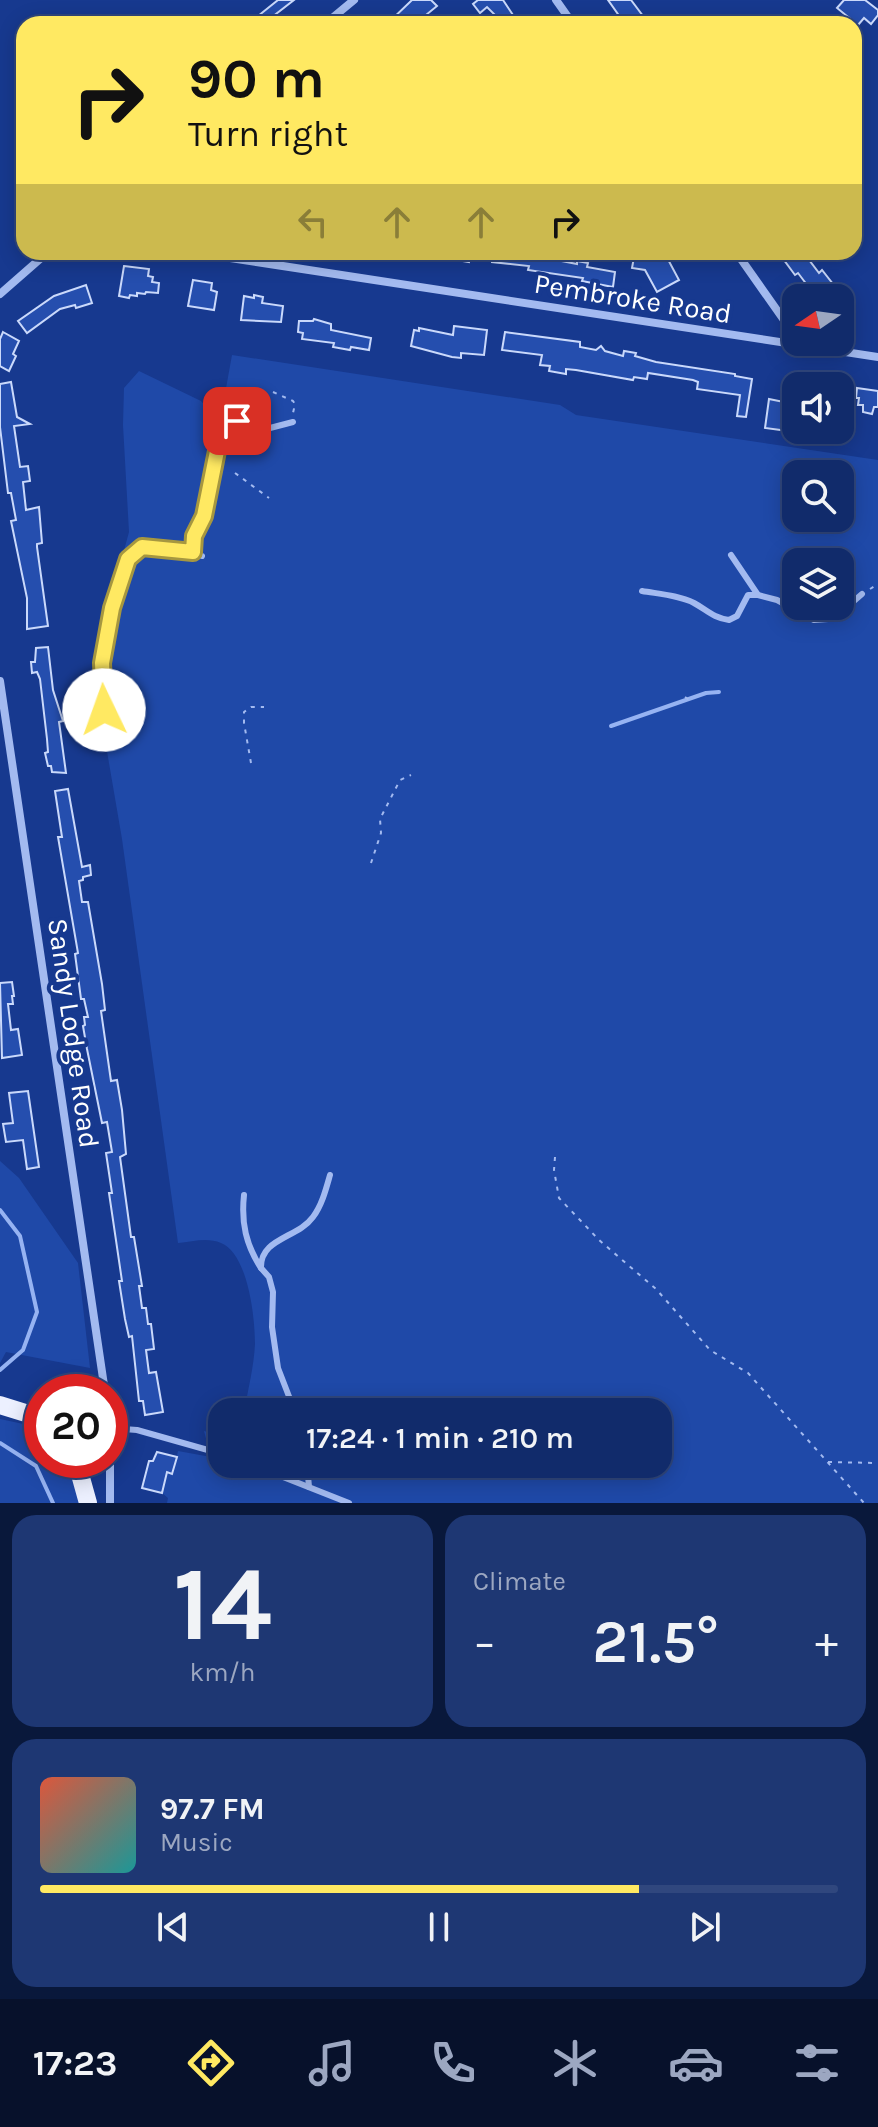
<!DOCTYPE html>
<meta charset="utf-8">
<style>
:root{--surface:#112b6b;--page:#1e3773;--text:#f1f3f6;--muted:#9ca7c1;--line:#30477e;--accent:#ffe962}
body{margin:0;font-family:Karla,sans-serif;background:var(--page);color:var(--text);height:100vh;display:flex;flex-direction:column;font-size:30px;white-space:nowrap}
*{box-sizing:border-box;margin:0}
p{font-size:26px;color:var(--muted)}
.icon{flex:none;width:44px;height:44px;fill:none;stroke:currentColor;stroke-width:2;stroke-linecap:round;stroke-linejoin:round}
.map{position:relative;height:1503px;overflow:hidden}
.sheet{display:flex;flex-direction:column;gap:12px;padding:12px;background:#09183b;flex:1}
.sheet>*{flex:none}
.banner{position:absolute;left:16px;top:16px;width:846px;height:244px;border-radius:24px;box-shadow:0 4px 20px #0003,0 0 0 2px var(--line);background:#ffe962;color:#111;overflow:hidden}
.needle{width:52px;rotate:257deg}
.buttons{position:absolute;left:782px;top:284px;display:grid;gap:16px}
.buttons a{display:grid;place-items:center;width:72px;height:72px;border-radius:16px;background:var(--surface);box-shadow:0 4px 20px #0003,0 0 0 2px var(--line);font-size:40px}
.speed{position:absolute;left:24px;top:1374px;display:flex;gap:16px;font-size:40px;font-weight:700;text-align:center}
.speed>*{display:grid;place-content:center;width:104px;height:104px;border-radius:50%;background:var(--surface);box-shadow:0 4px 20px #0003,0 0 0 2px var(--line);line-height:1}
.speed .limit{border:12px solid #d22;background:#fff;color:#111}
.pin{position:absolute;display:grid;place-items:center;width:68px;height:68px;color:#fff;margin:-34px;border-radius:16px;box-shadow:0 4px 12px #0006}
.me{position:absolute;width:88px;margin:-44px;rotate:357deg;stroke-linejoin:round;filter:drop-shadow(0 0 6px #0008)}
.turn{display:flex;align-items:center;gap:28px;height:168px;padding:0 40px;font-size:36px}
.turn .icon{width:104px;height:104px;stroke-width:2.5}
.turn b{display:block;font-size:56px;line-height:68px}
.lanes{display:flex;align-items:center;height:76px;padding:0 40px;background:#0003;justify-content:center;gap:40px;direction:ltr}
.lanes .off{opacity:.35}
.big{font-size:60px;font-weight:600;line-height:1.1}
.sheet .card{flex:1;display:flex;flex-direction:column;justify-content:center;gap:12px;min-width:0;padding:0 28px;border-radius:24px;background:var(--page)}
.sheet .dial{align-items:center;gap:0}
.dial b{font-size:104px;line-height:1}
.song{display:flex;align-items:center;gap:24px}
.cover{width:96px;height:96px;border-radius:12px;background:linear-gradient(135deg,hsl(10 70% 55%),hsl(180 70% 35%))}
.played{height:8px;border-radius:4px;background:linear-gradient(90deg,var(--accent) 75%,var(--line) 75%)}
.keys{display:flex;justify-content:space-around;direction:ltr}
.heat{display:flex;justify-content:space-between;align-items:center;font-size:44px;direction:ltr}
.sheet .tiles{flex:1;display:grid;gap:12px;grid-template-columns:1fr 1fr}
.card:last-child{grid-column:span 2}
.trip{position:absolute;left:208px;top:1398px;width:464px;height:80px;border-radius:24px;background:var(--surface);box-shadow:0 4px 20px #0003,0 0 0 2px var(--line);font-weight:600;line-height:80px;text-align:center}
.tab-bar{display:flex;height:128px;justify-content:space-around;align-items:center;background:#07112b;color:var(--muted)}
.tab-bar .icon{width:56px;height:56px}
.tab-bar .on{color:var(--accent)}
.tab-bar b{font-size:36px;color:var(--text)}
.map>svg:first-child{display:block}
.green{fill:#1f49a8;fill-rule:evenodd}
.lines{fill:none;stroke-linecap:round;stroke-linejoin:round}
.stream{stroke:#96b3f2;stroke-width:4}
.building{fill:#254eae;stroke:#cad9fb;stroke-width:2}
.path{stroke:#a3baf0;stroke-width:2;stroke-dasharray:4 6;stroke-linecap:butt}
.lane{stroke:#a3baf0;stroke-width:6}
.street{stroke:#a3baf0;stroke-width:8}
.primary{stroke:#ecf0ff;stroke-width:18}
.route-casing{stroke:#a69740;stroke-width:20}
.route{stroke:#ffe962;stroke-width:14}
.labels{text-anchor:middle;stroke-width:8;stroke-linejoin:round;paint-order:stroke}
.street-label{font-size:28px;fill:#fff;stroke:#17398f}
</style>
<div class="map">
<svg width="878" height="1503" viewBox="0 0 878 1503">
<rect width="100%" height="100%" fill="#17398f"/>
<g class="green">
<path d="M232,355L560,405L576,415L878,460V1503H167L168,1498L162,1493L167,1472L173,1473L178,1451L211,1457L204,1431L222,1436V1464H658V1412H244C248,1390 254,1366 255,1344C255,1317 248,1254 221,1243C207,1237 192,1242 178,1243L122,839L96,687L102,632L129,532L123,425L124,388L139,371L201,401L209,410L212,431L221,416ZM796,474H840V518H796ZM796,562H840V606H796Z"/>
<path d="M0,1161L19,1178L78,1263L90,1368L6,1352L0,1363Z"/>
<path d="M0,1419L28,1425L42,1436V1460H62L68,1467L80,1503H0Z"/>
</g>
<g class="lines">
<g class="stream">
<path d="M611,726L706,693L719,692"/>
<path d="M0,1210L20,1236L37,1312L23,1350L0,1370"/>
<path d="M0,1443L36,1466L53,1503"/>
</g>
</g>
<g class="building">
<path d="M278,0H294L263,24H248Z"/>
<path d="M412,0H431L437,6L415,24H387Z"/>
<path d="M478,0H503L513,15L503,23L487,7L480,13L473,4Z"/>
<path d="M608,0H631L649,24H625Z"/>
<path d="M844,0H865L878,10V15L871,24L864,18L858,25L837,8Z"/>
<path d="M440,252H471L469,262L439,257Z"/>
<path d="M480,252H515L577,264V261L588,263L587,267L615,272L613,287L582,281L583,278L528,270L529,266L492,262V259L480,257Z"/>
<path d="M635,252H664L679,280L657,292L645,270L632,268Z"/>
<path d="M778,252H803L819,273L822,270L844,298H817L798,273L795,275Z"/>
<path d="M124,266L149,269L148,276L153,277L152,282L159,283L158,293L146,292L145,294L137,293V296L130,295L129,298L119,296Z"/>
<path d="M193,280L212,283L211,290L217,292L214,310L188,306Z"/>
<path d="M86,285L92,303L76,308L75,305L60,309L27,333L18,321L54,296Z"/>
<path d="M254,295L263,297L262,303L283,306L281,322L241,320L244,296L254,298Z"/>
<path d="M314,319L331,324V330L371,338L369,350L351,347L350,350L333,347L334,343L302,339L303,333L298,332L299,321H313Z"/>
<path d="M454,326L487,330L484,355L461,353V358L452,357L411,346L414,330L419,331V328L453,335Z"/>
<path d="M3,332L19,341L13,354L16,356L9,371L0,366V339Z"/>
<path d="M505,332L580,342V347L596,350L601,346L605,351L623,356L624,351L636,353L635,356L656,362L735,374V376L752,379L746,417L737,416L740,395L697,389L698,382L693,380L648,373L647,379L634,377L633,380L576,370L566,369V374L549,371L550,366L540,365L542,355L502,350Z"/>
<path d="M11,382L17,417L30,424L14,426L20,467L28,466L30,481L23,482L26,510L39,507L42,543L37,544V547L48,626L27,629V598L11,521L16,520L11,493H8L0,427V384Z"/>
<path d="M857,388L878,391V407H874L872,414L863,412V405H858L859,398H856Z"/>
<path d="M769,399L784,402L783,410L796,411V432L765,428Z"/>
<path d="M48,647L53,690L63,721L59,722L60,729L66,773L52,772L51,766H48L45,753L48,752L47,739L40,679L37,672L32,673L31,662H35L36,648Z"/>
<path d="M68,789L82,867L90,865L91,875L83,877V880L79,881L82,902H88L102,984L105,1010L101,1011L111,1081L117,1080L122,1110L126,1154L120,1157L131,1237H134L142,1286H139L142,1308H146L148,1324H151L154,1349L146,1350L149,1373L156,1372L163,1412L145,1415L143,1401H139L132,1336L129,1337L125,1319L119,1281H122L109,1193H112L106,1153L112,1152L107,1122L102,1123L87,1049L83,1026L85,1025L84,1017H88L84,999H81L75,954L78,953L58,837H62L55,791Z"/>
<path d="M12,982L14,996H12L13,1004H8L11,1030L18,1029L22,1055L2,1058L0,983Z"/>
<path d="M28,1091L39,1167L27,1169L23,1140L6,1142L3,1124L13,1123L9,1093Z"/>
<path d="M157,1452L177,1457L172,1474L167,1472L162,1493L142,1488L149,1461H153Z"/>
</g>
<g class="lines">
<g class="path">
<path d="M273,392L293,401L295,404L293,413"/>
<path d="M236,412L244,387"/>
<path d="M235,473L269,498"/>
<path d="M870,589L878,584"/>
<path d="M685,697L692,702"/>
<path d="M251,763L244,723V712L251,707H264"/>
<path d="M371,863L381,833L380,819L400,780L411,775"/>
<path d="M555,1157L554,1170L559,1198L599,1240L656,1289L710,1350L748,1373L864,1503"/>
<path d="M828,1462L878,1463"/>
</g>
<g class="lane">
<path d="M193,552C194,537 199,530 203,516C214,487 209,451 228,425L245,421L270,428L293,422"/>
<path d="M731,555L758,595L777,600L814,620L828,619L840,613L862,594"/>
<path d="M642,591C659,594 678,595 694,603C707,610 713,618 729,620L737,616L748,595H758"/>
<path d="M121,730C115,727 110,724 107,718C93,691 113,560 141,548C154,543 189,552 202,556"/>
<path d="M244,1195C241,1223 246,1245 261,1268"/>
<path d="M295,1412L278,1368L272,1327L273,1292L269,1277L261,1268C260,1238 298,1238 313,1217C322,1205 326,1189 330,1175"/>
<path d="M110,1428L137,1430L222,1454"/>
<path d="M250,1464L349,1503"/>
<path d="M307,1464L309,1487"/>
</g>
<g class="street">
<path d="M556,0L573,24"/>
<path d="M325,24L354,0"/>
<path d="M191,252L878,357"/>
<path d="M736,252L786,323L792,335L790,344"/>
<path d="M45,257L65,252"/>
<path d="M0,294L48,252"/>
<path d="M0,681L105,1392"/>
<path d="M110,1421V1503"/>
</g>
<g class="primary">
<path d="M0,1405L32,1415L42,1421"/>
<path d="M76,1460L88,1503"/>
</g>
</g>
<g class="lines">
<g class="route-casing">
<path id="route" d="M104,710L102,663L112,608L128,559L142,547L193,552L194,536L204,516L219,441L228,425L237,421"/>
</g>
<use href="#route" class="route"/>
</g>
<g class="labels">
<g class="street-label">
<text transform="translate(633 298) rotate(9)" y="10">Pembroke Road</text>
<text transform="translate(74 1033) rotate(82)" y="10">Sandy Lodge Road</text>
</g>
</g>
</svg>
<div class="buttons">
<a><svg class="needle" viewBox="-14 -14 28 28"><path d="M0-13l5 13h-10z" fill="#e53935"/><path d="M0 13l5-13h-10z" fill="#9ca7c1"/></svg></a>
<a><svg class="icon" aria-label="sound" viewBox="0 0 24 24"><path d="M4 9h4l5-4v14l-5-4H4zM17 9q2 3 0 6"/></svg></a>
<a><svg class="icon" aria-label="search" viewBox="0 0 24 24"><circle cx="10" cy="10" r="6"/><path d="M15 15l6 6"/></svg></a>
<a><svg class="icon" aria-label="layers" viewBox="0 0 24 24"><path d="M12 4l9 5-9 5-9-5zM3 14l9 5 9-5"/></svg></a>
</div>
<div class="speed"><div class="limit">20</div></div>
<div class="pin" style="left:237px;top:421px;background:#d93025"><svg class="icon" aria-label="arrive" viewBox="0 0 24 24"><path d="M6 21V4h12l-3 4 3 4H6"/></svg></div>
<svg class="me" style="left:104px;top:710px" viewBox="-20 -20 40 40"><circle r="19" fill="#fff"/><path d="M0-13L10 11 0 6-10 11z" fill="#ffe962"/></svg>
<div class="trip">17:24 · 1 min · 210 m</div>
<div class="banner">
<div class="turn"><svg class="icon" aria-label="right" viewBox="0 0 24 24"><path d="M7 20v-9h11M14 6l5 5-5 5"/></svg><div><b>90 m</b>Turn right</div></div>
<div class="lanes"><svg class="icon off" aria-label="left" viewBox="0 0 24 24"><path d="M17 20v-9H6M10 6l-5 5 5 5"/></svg><svg class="icon off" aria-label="ahead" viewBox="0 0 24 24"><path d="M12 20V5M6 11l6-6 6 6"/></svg><svg class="icon off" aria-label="ahead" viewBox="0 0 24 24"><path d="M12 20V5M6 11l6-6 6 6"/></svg><svg class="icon" aria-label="right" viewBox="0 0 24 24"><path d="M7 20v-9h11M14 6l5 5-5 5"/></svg></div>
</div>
</div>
<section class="sheet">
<div class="tiles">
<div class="card dial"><b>14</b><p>km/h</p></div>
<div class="card"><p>Climate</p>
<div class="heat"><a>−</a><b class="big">21.5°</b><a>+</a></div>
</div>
<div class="card">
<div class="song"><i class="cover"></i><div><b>97.7 FM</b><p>Music</p></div></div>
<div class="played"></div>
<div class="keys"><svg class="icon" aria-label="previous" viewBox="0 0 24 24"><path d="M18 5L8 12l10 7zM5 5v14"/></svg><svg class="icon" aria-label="pause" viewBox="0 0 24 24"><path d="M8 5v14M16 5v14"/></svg><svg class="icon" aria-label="next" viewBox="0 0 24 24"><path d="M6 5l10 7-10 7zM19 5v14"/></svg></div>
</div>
</div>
</section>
<nav class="tab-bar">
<b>17:23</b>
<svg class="icon on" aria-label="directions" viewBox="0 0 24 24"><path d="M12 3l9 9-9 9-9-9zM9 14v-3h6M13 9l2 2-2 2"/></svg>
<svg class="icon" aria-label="music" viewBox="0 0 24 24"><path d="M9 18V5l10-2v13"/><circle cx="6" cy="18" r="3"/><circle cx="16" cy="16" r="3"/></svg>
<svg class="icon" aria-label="phone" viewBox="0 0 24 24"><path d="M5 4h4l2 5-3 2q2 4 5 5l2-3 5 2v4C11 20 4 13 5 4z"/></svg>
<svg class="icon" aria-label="climate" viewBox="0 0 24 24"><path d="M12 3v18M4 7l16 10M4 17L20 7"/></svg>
<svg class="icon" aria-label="car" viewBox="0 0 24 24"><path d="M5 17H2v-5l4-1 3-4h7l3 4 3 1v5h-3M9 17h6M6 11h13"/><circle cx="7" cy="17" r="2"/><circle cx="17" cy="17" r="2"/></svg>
<svg class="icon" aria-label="filters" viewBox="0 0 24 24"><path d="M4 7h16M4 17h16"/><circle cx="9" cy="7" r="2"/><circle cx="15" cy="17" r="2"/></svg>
</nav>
